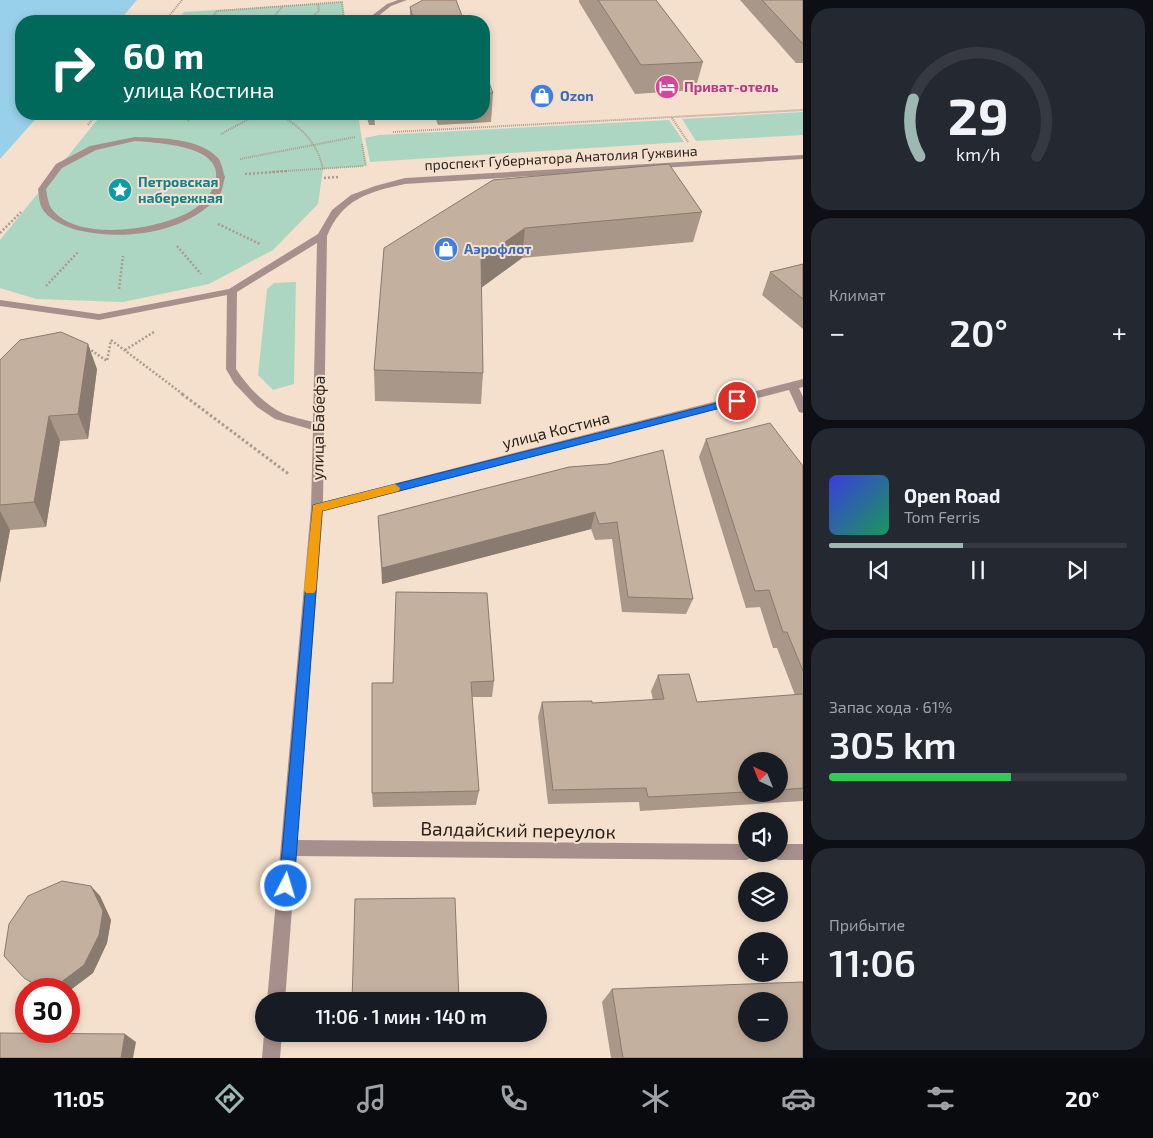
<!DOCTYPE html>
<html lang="ru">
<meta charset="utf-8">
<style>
:root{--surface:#171b24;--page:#242831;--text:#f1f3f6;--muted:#9ea1a6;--line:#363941;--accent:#9cb8b1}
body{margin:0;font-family:"Exo 2",sans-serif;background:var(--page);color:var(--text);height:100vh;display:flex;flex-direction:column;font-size:19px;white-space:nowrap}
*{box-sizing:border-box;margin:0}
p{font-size:16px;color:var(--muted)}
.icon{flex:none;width:28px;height:28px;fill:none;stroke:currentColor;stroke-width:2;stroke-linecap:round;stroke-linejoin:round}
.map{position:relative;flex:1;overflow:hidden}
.details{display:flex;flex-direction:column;gap:8px;padding:8px;background:#0d0f14;width:350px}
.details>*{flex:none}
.top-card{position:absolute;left:15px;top:15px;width:475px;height:105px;border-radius:20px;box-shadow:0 2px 8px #0003;background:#00695c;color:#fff;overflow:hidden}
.needle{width:32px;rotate:317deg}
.controls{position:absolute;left:738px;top:752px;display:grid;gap:10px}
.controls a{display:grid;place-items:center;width:50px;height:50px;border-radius:50%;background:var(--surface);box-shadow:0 2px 8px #0003;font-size:25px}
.speed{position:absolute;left:15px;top:978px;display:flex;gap:10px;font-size:25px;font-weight:700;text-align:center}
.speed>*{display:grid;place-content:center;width:65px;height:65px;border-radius:50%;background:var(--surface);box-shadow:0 2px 8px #0003;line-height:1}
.speed .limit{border:8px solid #d22;background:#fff;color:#111}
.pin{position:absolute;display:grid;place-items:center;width:42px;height:42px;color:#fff;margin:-21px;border:2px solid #fff;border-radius:50%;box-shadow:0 1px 5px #0007}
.me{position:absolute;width:55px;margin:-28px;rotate:5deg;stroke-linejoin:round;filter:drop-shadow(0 0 4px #0008)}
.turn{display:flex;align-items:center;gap:18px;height:105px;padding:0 25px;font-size:22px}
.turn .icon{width:65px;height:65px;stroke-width:2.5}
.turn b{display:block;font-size:35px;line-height:42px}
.big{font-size:38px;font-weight:600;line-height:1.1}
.details .tile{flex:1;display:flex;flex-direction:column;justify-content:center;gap:8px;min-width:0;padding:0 18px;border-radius:20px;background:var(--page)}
.details .dial{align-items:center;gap:0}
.dial svg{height:130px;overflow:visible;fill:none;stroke:var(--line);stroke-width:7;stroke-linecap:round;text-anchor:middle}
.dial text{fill:var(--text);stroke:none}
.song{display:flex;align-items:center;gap:15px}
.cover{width:60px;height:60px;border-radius:8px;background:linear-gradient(135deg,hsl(240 70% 55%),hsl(150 70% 35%))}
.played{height:5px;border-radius:2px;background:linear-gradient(90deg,var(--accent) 45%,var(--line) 45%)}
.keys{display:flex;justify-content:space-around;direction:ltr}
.heat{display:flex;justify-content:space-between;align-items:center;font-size:28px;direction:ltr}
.charge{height:8px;border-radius:4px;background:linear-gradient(90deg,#34c759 61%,var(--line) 0)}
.trip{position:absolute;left:255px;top:992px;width:292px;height:50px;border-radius:25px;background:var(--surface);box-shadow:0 2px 8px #0003;font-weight:600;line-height:50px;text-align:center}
.tab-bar{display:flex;height:80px;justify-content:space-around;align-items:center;background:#090b0e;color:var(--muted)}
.tab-bar .icon{width:35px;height:35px}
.tab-bar .on{color:var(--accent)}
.tab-bar b{font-size:22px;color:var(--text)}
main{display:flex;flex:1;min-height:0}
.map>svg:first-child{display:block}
.green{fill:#add6c2}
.water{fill:#99d0e9}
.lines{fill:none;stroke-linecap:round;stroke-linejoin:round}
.path-far2{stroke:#ab9c8d;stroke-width:2;stroke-dasharray:1 1;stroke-linecap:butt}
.path-far1{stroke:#ab9c8d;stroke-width:2.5;stroke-dasharray:2 2;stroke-linecap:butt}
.path{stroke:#ab9c8d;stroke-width:3;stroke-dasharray:2.5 2.5;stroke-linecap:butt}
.lane{fill:#a78f8b;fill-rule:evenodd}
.street{fill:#a78f8b;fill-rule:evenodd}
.wall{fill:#a99789;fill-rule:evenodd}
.shaded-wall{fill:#897b6f}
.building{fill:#c4b09f;stroke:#897b6f;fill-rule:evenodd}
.route{fill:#1a73e8;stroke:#114b97}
.slow{fill:#f59e0b}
.labels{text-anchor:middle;stroke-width:4;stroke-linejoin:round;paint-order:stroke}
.far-hotel-label{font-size:14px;font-weight:bold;fill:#b23c85;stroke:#f4e0cd;text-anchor:start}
.far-shop-label{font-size:14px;font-weight:bold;fill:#366cbe;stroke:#f4e0cd;text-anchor:start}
.far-street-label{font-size:14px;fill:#261f18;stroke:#f4e0cd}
.far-culture-label{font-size:14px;font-weight:bold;fill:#0d838f;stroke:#f4e0cd;text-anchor:start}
.street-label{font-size:16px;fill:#261f18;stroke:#f4e0cd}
.near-street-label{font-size:19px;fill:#261f18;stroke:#f4e0cd}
</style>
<main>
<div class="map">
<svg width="803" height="1058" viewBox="0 0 803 1058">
<rect width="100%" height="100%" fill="#f4e0cd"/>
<g class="green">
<path d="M342,2L345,21H176L184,12Z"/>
<path d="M803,112V135L696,141L682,119Z"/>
<path d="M102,114H358L366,166L323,169L318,204L273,250L209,284L123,302L36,299L0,288V240Z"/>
<path d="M669,120L684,142L370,162L365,138L379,135Z"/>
<path d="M296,282L294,384L273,390L258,375L267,289L274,283Z"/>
</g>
<path class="water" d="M0,0H137L119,21H21V114H40L0,159Z"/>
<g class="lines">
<g class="path-far2">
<path d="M165,21L182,0"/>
<path d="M209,21L217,11L342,2L344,18"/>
<path d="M270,21L283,6"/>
<path d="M307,21L319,11L318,4"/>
<path d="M279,114C302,128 317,142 323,169"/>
<path d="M93,118L129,114"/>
<path d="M672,118L688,142"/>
<path d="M188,121L194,114"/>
<path d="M88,125L96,114"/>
<path d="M393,132L803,110"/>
<path d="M221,134L258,114"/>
<path d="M362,144L366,166"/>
<path d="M240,159L355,137"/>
<path d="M270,172L363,166"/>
</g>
<g class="path-far1">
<path d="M245,174L288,171"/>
<path d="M324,178L338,177"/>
<path d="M218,224L260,244"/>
<path d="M0,233L21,212"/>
<path d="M177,246L201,274"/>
<path d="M46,286L78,252"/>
<path d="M119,289L123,256"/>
<path d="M111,340L184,395"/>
<path d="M88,348L107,361L111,340"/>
<path d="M125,350L154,332"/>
</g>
<path class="path" d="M182,394L290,475"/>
<g class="lane">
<path d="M398,0H407L391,6L372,21H365L387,4Z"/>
<path d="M366,114H374L375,125H369Z"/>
</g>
<g class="street">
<path d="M135,137C160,138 200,138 218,158C222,163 223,172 225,177C223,184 222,194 217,198C184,234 122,241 77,230C66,227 47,219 42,208C39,203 39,195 38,189L56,164L90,146ZM135,141C157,143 227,145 215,183C211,195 203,204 191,211C159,230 76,243 51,208C48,203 47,194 46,189L62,168L96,150Z"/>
<path d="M803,155V159L405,184C368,192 342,199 327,236L323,502L803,379V387L799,388L803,397V413L799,412L789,390L323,511L297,840L746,844V854H753L752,858L746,860L296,856L285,1001H267L311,508L313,430L275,419L257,407L234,383L226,369L227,295L99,320L0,306V300L99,314L229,289L318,234L332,210L351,195L375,186L405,178ZM317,243L313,422C303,419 291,417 282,413C264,404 247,386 236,369L237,292Z"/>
<path d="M779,844H803V860H779L773,858L772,854H779Z"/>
<path d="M264,1034H282L280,1058H262Z"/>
</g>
</g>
<g class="wall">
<path d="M579,0H656L703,62L695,90L635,94L579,2Z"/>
<path d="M740,0H803V63H796Z"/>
<path d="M410,7L464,21H410Z"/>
<path d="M484,70L493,93L491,122L438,125L434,114H484Z"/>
<path d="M669,164L702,212L693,242L522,258L481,288L483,373L481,404L375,401L374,370L384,248Z"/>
<path d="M803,264V329L762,295L770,272Z"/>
<path d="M0,360L97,369L88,439L60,441L46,527L10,530L0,583Z"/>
<path d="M706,439L803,466V801L640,811L639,802L548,804L538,717L542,702L592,703L653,700L651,691L658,675L697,702L795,695L777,648H773L760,607L746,608L699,457ZM746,761H779V794H746Z"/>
<path d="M569,467L693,599L686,614L622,612L612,539L595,540L591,529L382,584L378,516Z"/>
<path d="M494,681L492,697H472L479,791L476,805L373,807L372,793V683Z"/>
<path d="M100,896L111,920L107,943L93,973L69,991V989H40L24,978Z"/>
<path d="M612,989L803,1058H611L602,1002Z"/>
<path d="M352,1034H459V1035L353,1036Z"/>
</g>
<g class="shaded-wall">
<path d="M525,228L522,258L478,290L481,259Z"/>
<path d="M88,344L97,369L88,439L78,414Z"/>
<path d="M49,416L60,441L46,527L34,502Z"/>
<path d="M0,511L10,530L0,583Z"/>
<path d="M595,512L591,529L382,584V568Z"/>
<path d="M91,886L100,896L111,920L107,943L93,973L69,991V989H52Z"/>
<path d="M125,1034L136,1042L133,1058H121Z"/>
</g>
<g class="building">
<path d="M423,0H456L464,21H414L410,7Z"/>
<path d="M598,0H656L703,62L641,65Z"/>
<path d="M762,0H803V44Z"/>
<path d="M484,70L493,93H484Z"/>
<path d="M669,164L702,212L525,228L481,259L483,373L374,370L384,248L493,180Z"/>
<path d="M803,264V299L770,272Z"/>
<path d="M61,332L88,344L78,414L49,416L34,502L0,505V360L20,340Z"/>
<path d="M770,423L803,466V671L787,632H783L769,590L755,591L706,439Z"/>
<path d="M663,450L693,599L628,597L617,522L599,524L595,512L382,568L378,516L569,467L608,464Z"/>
<path d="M396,592L487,593L494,681L471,682L479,791L372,793V683H393Z"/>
<path d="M689,674L697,702L803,694V788L779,790V761H746V792L648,797L646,788L553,790L542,702L592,701V703L664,699L658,675Z"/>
<path d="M62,881L91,886L103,911L99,935L84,965L52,989H43L24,978L4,956L9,924L28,896Z"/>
<path d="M455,898L459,1001H352L355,899Z"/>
<path d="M803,982V1058H623L612,989ZM746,1001H779V1034H746Z"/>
<path d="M0,1033L125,1034L121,1058H0Z"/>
</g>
<path class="route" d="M737,398L742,401L740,403L322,511L294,886L292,891L286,894L281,891L279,886L313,505Z"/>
<path class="slow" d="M395,484L400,488L399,491L322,511L316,590L314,593H306L304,590L313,505Z"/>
<defs>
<g id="hotel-disc" transform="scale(1.25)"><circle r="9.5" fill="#d1479c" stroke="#f4e0cd"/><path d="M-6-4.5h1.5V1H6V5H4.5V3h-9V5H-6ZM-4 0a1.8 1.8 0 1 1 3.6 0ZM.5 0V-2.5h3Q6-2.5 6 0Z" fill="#fff"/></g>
<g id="shop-disc" transform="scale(1.25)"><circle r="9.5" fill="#3f7fe0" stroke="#f4e0cd"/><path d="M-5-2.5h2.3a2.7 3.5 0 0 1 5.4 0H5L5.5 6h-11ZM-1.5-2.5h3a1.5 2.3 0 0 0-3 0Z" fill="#fff"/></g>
<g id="sight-disc" transform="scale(1.25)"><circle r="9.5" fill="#0f9aa8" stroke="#f4e0cd"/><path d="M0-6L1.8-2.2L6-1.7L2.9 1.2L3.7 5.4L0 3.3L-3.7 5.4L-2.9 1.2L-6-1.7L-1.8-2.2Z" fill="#fff"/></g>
</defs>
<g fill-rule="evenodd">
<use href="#hotel-disc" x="667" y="87"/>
<use href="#shop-disc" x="542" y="96"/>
<use href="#sight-disc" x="120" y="190"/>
<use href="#shop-disc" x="446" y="249"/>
</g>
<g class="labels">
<g class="far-hotel-label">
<text x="684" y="92">Приват-отель</text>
</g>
<g class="far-shop-label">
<text x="560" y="101">Ozon</text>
<text x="464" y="254">Аэрофлот</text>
</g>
<g class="far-street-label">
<text transform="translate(561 158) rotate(-3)" y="5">проспект Губернатора Анатолия Гужвина</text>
</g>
<g class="far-culture-label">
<text x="138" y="187">Петровская<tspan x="138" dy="16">набережная</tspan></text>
</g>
<g class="street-label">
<text transform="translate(318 428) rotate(-89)" y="6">улица Бабефа</text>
<text transform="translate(556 430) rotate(-14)" y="6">улица Костина</text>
</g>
<g class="near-street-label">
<text transform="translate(518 830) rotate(1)" y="7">Валдайский переулок</text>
</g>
</g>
</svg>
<div class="controls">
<a><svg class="needle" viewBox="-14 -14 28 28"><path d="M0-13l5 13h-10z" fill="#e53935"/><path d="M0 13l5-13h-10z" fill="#9ea1a6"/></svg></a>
<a><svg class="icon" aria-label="sound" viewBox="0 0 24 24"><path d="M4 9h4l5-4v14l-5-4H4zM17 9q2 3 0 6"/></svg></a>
<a><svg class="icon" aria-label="layers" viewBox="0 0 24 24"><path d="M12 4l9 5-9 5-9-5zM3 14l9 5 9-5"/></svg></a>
<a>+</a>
<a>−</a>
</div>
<div class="speed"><div class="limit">30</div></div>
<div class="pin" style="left:737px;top:401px;background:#d93025"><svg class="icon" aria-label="arrive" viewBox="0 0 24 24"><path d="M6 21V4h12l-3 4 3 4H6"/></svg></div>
<svg class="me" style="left:286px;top:886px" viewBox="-20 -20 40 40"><circle r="17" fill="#1a73e8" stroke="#fff" stroke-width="3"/><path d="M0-11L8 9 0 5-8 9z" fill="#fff"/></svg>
<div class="trip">11:06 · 1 мин · 140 m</div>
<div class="top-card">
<div class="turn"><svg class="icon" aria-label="right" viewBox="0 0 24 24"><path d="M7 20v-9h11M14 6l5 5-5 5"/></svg><div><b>60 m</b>улица Костина</div></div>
</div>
</div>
<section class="details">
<div class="tile dial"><svg viewBox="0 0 100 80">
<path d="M14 69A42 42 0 1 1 86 69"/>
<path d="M14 69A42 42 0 0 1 10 34" stroke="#9cb8b1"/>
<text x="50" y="56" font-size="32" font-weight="700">29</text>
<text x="50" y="72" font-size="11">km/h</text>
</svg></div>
<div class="tile"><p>Климат</p>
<div class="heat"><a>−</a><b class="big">20°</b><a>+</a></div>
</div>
<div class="tile">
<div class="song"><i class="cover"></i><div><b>Open Road</b><p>Tom Ferris</p></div></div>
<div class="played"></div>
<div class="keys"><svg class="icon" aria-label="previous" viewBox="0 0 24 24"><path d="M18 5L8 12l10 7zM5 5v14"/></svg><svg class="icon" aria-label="pause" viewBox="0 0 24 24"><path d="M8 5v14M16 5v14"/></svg><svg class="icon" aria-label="next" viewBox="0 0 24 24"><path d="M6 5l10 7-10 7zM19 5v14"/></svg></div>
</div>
<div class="tile"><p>Запас хода · 61%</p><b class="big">305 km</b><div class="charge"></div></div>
<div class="tile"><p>Прибытие</p><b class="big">11:06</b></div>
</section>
</main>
<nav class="tab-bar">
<b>11:05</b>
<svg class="icon on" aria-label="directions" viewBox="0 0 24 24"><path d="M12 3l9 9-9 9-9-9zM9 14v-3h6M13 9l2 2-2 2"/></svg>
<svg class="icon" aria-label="music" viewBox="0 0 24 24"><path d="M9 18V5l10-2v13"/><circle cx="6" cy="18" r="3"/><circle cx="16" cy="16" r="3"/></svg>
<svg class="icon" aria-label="phone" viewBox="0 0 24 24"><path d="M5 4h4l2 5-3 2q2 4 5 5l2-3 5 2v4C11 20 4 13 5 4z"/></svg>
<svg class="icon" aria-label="climate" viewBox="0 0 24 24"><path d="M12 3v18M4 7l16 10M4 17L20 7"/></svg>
<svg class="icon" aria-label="car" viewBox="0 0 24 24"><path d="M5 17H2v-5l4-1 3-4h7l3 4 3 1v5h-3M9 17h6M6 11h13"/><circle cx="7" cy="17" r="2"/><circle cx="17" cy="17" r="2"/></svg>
<svg class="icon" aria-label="filters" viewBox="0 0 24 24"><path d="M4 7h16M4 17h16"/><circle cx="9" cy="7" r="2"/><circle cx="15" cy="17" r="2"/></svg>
<b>20°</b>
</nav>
